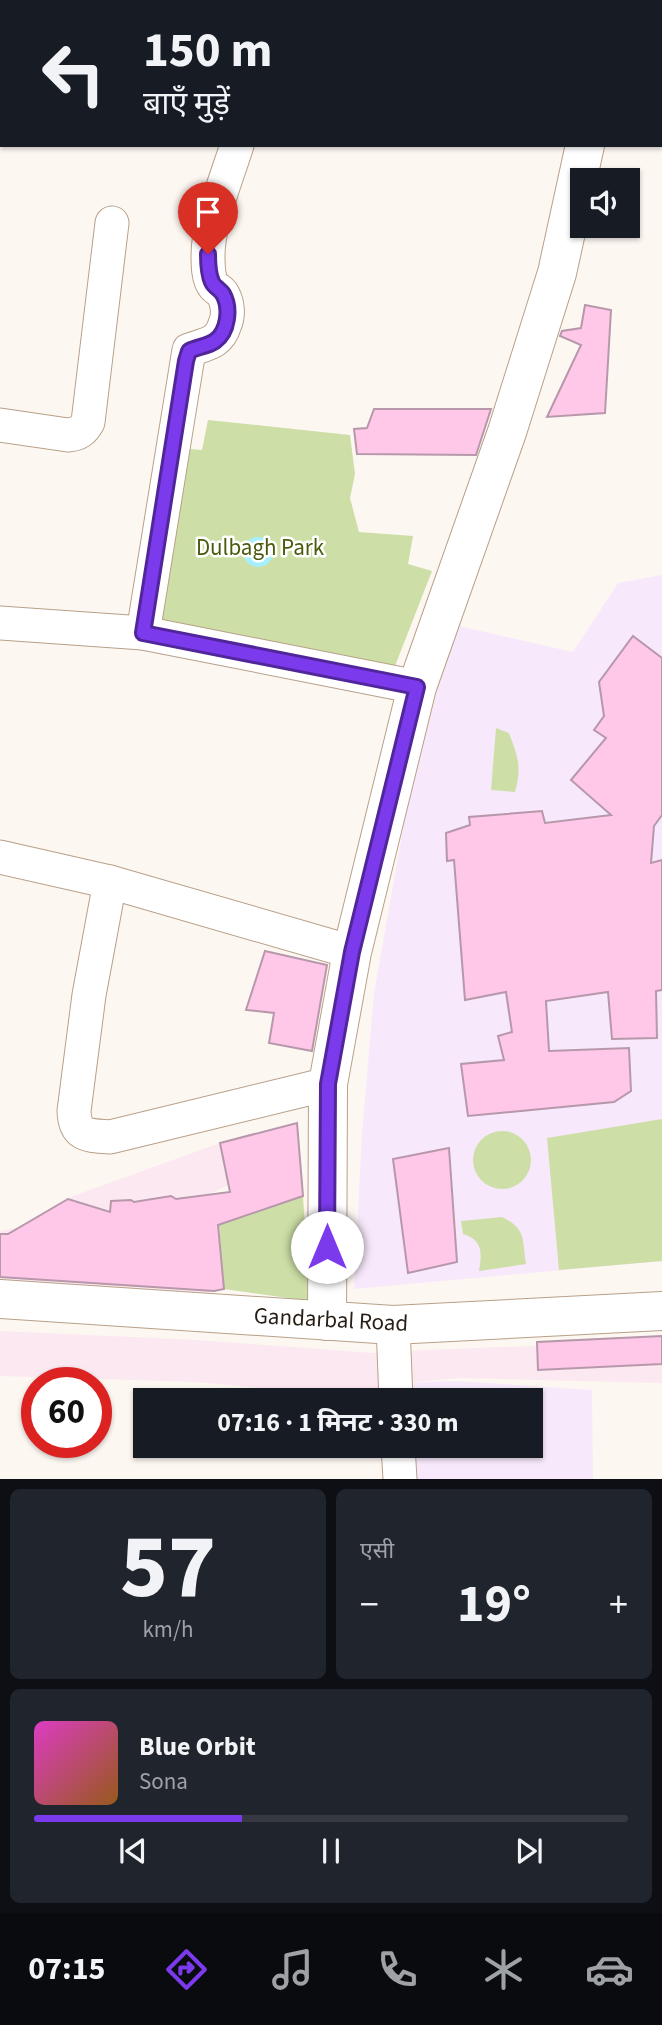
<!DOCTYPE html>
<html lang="hi">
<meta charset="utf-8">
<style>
:root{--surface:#171b24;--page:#20242c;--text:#f1f3f6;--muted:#9ea1a6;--line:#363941;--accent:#7c3aed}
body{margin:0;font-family:"Source Sans 3","Noto Sans Devanagari",sans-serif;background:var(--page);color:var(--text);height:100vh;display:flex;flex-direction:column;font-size:26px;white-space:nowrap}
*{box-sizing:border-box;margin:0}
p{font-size:23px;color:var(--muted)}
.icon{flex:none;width:38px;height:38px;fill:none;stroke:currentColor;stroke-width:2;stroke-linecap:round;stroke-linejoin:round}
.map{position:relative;height:1479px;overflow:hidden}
.side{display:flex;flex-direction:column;gap:10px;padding:10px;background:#0d0f14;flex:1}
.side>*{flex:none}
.guide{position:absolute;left:0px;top:0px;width:663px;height:147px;box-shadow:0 2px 5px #0004;background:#171b24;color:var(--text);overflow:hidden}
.tools{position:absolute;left:570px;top:168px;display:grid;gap:14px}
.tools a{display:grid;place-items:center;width:70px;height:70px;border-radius:0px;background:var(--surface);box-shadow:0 2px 5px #0004;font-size:35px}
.speed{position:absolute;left:21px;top:1367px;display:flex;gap:14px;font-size:35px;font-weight:700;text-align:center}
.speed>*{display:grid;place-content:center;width:91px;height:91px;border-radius:50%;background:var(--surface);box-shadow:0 2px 5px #0004;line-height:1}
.speed .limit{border:10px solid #d22;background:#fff;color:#111}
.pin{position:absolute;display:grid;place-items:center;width:60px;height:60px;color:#fff;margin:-72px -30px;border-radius:50% 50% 50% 0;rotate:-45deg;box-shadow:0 0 7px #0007}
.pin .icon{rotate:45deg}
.me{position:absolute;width:77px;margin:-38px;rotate:0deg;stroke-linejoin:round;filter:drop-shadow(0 0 5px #0008)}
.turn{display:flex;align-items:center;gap:24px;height:147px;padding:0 28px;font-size:32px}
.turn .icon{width:91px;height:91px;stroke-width:2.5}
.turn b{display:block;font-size:49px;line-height:60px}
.big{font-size:52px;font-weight:700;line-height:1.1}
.side .tile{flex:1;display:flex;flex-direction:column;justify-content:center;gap:10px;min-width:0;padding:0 24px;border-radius:10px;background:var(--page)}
.side .dial{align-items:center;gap:0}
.dial b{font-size:91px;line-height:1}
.song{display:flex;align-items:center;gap:21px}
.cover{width:84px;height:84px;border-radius:10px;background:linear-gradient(135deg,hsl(310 70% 55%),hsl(30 70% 35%))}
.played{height:7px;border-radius:4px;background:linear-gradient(90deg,var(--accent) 35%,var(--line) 35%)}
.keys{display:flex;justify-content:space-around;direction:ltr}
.heat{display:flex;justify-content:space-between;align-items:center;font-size:38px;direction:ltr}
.side .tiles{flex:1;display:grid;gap:10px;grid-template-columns:1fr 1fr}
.tile:last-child{grid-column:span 2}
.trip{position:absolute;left:133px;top:1388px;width:410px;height:70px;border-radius:0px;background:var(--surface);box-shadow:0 2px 5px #0004;font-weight:700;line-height:70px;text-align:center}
.menu{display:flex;height:112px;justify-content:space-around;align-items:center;background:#090b0e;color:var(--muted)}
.menu .icon{width:49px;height:49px}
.menu .current{color:var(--accent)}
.menu b{font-size:32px;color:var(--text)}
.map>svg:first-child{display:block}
.commercial{fill:#fce8f0}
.medical{fill:#f8e8fb}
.green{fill:#cddfa7}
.water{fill:#a5effe}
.building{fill:#ffc7e8;stroke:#b798aa;stroke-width:2}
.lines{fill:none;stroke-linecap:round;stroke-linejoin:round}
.minor-casing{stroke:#b8a088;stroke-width:35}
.major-casing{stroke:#b8a088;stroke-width:40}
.minor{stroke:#fff;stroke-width:33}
.major{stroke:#fff;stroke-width:38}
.route-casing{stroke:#51269a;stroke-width:18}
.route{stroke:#7c3aed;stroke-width:12}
.labels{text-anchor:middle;stroke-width:5;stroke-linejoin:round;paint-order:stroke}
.park-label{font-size:23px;fill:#4a5b0e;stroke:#fff}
.street-label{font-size:23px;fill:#281e15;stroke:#fff}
</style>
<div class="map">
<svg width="662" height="1479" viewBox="0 0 662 1479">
<rect width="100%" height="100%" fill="#fdf7f2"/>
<g class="commercial">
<path d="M220,1143L228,1185L206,1196L219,1225L224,1289L199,1295L0,1285V1231L20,1227L73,1196Z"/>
<path d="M0,1331L197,1340L387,1354L389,1400L198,1382L0,1376Z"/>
<path d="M662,1341V1383L461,1378L402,1383L400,1351Z"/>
</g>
<g class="medical">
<path d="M662,575V1261L354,1289L362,1134L374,993L404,823L432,689L450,624L573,652L618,583Z"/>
<path d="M455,1381L592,1390L593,1479H407L405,1446H530V1400H403L402,1383Z"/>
</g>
<g class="green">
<path d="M208,420L350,435L355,474L350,498L359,532L413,536L408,564L432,571L395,666L149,630L177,448L202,450Z"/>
<path d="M496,728L509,733C518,757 522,767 515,792L491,790Z"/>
<path d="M662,1119V1261L559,1270L547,1138Z"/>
<circle cx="502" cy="1160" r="29"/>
<path d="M303,1196L310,1301L224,1289L219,1225Z"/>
<path d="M502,1217C527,1229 522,1240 526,1264L479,1271C482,1253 483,1240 463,1234L461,1221Z"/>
</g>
<circle class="water" cx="258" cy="552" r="15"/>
<g class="building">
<path d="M585,305L611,310L605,413L547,417L581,345L560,336L562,331L581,328Z"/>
<path d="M374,409H491L476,455L357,454L354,429L367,428Z"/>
<path d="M633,636L662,658V815L654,826L651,863L662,860V990L656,991L657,1038L612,1039L608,992L546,1001L549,1051L629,1048L631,1091L614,1102L468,1116L461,1064L504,1060L498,1036L512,1032L506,992L465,1000L454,860L447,861L446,833L470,825L469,817L542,811L545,823L611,815L571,780L606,738L594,730L604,716L599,682Z"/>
<path d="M265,951L327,965L312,1051L269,1043L274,1013L246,1010Z"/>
<path d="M297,1123L303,1196L218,1225L224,1289L214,1291L0,1277V1234H8L68,1199L110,1212L111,1201L131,1200L134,1202L171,1196L176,1199L230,1192L220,1143Z"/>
<path d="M449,1148L457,1262L408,1273L393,1159Z"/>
<path d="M662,1336V1364L538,1370L537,1342Z"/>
</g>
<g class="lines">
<g class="minor-casing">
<g id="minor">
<path d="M412,0L417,2"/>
<path d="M0,425L68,435C78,434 83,431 88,422L112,223"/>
<path d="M0,623L143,633L417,687"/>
<path d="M143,633L189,350C206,344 219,344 225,324C229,315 228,302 222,293C221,291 215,288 214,286C208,279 208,264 208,255C208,223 227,177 237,145"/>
<path d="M0,857L110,882L352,952"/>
<path d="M110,882L89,995L74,1111C75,1137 88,1135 110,1137L328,1084"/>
<path d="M393,1325L396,1400"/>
<path d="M398,1446L400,1479"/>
</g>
</g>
<g class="major-casing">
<g id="major">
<path d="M608,2L609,0"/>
<path d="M0,1299L393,1325L662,1311"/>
<path d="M327,1321L328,1084L352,952L417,687L507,432L557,273L585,145"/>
</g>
</g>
<use href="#minor" class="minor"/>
<use href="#major" class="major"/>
</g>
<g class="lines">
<g class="route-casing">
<path id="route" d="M208,254C208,263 208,273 212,282C214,287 220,289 223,294C231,308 228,332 215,341C208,346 197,347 189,351L186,361L143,633L417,687L352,952L328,1084L327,1247"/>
</g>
<use href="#route" class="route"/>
</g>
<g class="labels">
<g class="park-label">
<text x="260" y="555">Dulbagh Park</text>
</g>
<g class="street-label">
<text transform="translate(331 1319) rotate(3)" y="8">Gandarbal Road</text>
</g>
</g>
</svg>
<div class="tools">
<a><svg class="icon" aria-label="sound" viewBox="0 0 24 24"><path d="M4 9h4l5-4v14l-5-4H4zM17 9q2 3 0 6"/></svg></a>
</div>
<div class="speed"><div class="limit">60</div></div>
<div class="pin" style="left:208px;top:254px;background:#d93025"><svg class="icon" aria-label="arrive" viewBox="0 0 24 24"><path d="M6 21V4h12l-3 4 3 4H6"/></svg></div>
<svg class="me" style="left:327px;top:1247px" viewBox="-20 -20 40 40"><circle r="19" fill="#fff"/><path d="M0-13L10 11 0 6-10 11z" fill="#7c3aed"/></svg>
<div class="trip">07:16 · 1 मिनट · 330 m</div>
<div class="guide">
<div class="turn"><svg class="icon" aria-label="left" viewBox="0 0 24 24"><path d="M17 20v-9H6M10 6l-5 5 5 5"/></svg><div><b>150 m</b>बाएँ मुड़ें</div></div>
</div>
</div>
<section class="side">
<div class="tiles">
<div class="tile dial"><b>57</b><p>km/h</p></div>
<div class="tile"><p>एसी</p>
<div class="heat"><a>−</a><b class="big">19°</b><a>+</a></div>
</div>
<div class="tile">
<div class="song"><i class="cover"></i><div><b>Blue Orbit</b><p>Sona</p></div></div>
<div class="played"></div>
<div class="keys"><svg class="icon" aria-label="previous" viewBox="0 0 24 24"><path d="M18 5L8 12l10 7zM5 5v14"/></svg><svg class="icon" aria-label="pause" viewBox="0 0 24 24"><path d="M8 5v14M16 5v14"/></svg><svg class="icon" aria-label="next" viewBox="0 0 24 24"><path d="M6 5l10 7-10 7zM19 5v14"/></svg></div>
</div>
</div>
</section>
<nav class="menu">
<b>07:15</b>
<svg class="icon current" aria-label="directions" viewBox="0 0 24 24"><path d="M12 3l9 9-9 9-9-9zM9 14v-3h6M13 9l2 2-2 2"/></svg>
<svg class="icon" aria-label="music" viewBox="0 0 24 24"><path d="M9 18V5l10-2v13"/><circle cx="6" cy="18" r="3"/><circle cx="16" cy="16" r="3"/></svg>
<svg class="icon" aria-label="phone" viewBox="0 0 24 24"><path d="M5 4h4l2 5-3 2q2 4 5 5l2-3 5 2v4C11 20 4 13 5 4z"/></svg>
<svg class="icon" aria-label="climate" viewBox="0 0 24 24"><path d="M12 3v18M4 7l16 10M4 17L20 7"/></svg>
<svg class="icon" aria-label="car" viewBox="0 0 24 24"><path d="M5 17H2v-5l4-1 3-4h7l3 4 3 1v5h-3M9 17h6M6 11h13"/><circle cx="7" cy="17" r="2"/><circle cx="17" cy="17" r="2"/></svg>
</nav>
